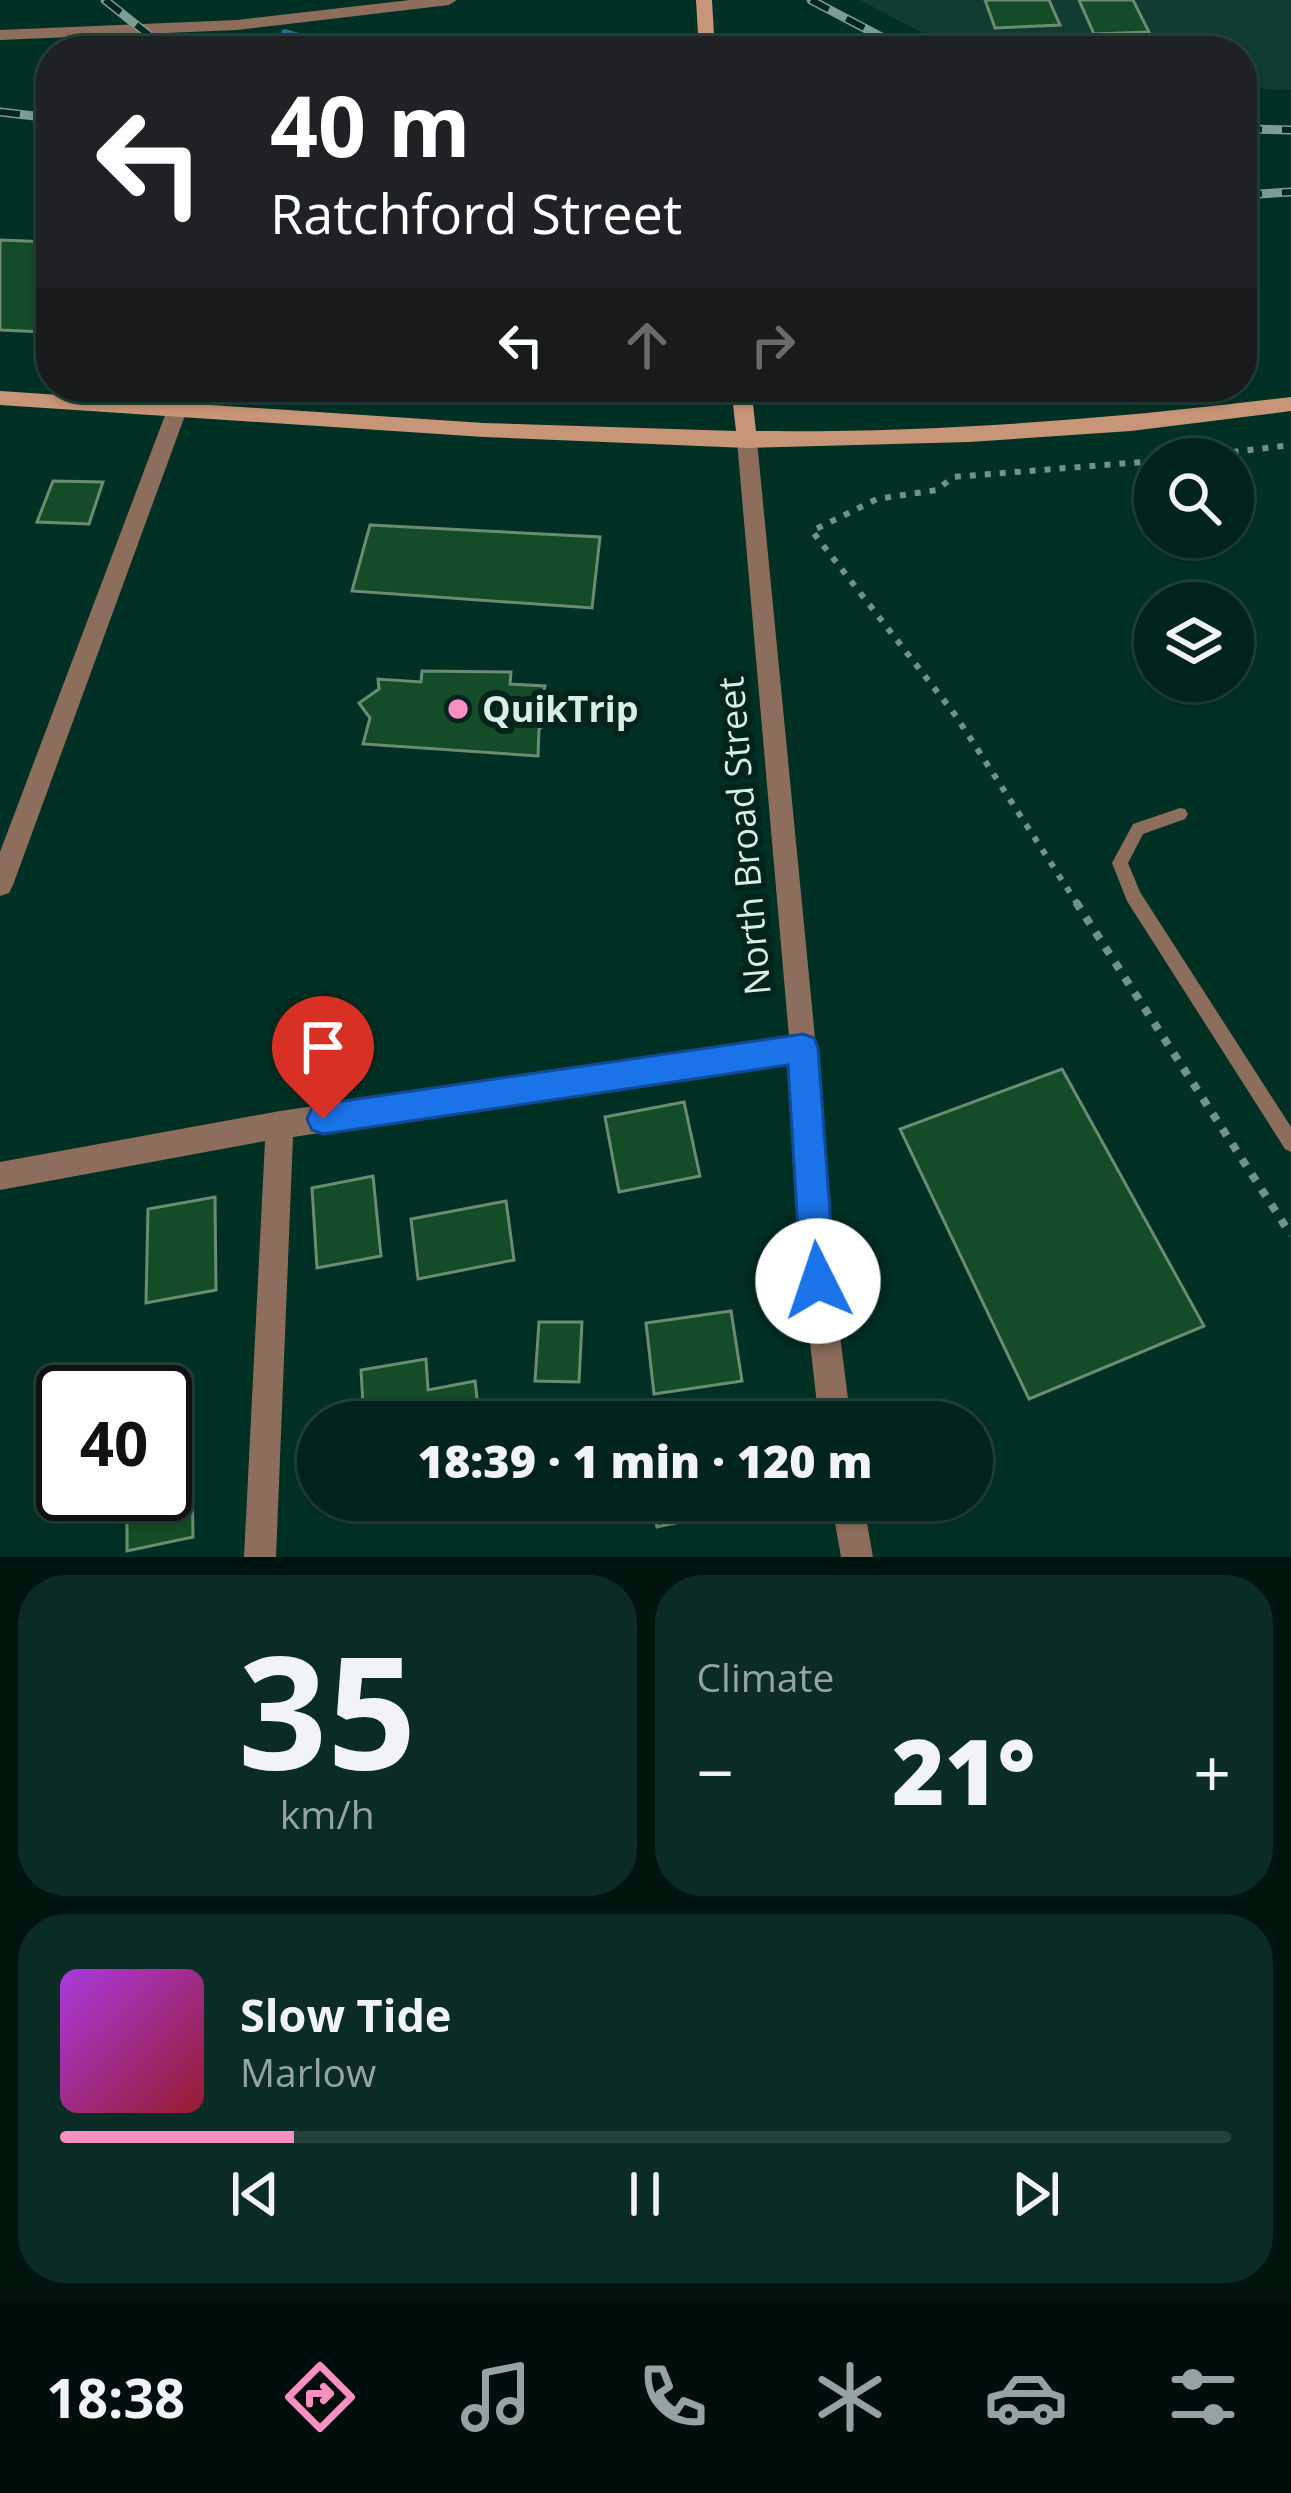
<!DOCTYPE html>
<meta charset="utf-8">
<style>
:root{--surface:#00241b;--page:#0a2c24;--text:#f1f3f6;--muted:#95a4a3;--line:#22413a;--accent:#fc8fc2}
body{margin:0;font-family:"Open Sans",sans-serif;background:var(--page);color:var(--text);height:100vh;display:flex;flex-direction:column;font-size:45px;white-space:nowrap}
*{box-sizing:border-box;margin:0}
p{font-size:39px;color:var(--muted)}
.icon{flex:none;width:66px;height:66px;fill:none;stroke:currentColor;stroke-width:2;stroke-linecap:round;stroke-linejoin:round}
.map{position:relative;height:1557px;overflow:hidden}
.drawer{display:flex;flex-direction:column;gap:18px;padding:18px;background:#00140f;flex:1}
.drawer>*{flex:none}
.top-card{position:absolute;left:36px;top:36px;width:1221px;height:366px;border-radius:48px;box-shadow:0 3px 9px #0004,0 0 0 3px var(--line);background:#202124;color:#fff;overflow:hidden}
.tools{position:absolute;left:1134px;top:438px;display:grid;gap:24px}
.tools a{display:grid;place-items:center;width:120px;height:120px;border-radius:50%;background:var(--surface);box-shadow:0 3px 9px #0004,0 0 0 3px var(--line);font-size:60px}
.speed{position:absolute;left:36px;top:1365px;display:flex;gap:24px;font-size:60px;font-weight:700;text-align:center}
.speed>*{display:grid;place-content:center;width:156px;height:156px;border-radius:50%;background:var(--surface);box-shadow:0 3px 9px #0004,0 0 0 3px var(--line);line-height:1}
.speed .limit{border:6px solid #111;border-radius:18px;background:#fff;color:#111}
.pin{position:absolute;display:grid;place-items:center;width:102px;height:102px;color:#fff;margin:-123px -51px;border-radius:50% 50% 50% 0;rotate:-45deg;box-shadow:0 0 12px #0007}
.pin .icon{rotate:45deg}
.me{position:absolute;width:132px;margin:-66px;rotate:356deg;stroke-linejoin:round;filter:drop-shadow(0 0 9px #0008)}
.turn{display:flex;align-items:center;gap:42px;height:252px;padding:0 36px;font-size:54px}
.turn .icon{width:156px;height:156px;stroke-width:2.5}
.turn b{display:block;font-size:84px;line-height:102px}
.lanes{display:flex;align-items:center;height:114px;padding:0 36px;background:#0003;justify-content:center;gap:60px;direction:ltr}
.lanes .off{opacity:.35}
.big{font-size:90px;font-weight:800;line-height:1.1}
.drawer .card{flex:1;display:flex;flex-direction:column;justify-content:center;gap:18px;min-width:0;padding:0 42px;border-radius:48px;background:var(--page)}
.drawer .dial{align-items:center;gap:0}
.dial b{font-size:156px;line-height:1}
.song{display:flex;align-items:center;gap:36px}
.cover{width:144px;height:144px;border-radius:18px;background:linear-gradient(135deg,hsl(280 70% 55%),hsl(350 70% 35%))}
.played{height:12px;border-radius:6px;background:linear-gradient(90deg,var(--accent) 20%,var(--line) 20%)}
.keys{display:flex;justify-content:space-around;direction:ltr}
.heat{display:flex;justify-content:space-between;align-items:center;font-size:66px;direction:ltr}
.drawer .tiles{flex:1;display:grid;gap:18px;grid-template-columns:1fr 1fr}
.card:last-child{grid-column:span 2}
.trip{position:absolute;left:297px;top:1401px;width:696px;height:120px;border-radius:60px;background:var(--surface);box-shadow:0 3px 9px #0004,0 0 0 3px var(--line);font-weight:800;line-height:120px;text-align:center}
.tab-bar{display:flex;height:192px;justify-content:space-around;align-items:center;background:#000e0b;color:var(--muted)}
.tab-bar .icon{width:84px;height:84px}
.tab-bar .active{color:var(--accent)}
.tab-bar b{font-size:54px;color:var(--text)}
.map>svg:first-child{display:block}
.built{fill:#113c32}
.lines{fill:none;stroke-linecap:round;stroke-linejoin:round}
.stream{stroke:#276e8d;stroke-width:8}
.building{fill:#134c27;stroke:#6b8c72;stroke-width:3}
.path-far1{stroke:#709389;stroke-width:6;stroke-dasharray:6 9;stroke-linecap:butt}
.path{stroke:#709389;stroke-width:8;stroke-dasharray:8 10;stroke-linecap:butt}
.service{fill:#8d6d5b;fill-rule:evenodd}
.minor{fill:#8d6d5b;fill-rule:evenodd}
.tertiary{fill:#8d6d5b;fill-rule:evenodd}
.secondary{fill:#c79578;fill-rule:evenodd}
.rail-casing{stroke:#7c9d93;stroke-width:9}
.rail{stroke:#02241b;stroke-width:6;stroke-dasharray:20;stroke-linecap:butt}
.route{fill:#1a73e8;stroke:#114b97;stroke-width:3}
.poi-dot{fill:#fc8fc2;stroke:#02241b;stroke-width:4.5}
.labels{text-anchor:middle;stroke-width:12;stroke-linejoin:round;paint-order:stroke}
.poi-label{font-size:36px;font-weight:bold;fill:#d8efe6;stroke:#02241b;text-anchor:start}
.street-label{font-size:36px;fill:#d8efe6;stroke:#02241b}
</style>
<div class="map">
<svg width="1291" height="1557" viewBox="0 0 1291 1557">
<rect width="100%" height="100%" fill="#003024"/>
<path class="built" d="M860,0H1291V90L1242,88V51H975L938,41Z"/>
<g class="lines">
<path class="stream" d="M285,33L349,51"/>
</g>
<g class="building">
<path d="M985,0H1049L1060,25L995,28Z"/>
<path d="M1079,0H1133L1149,32L1094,34Z"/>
<path d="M0,240L51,242V318L44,332L0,330Z"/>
<path d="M53,481L103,482L89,524L37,522Z"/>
<path d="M370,525L600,537L592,608L352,591Z"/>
<path d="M422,671L511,672L510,684L545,686L542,699L557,716L539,729L538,756L363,744L370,718L359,703L379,689L378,679L421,682Z"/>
<path d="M1062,1069L1204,1326L1029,1399L900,1129Z"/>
<path d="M684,1102L700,1176L619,1192L605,1117Z"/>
<path d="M373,1176L381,1256L317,1268L312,1188Z"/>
<path d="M215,1197L216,1290L146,1303L148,1209Z"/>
<path d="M506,1201L514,1260L418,1279L411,1219Z"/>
<path d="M731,1311L742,1381L654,1394L646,1323Z"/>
<path d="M539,1322H582L579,1382L535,1381Z"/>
<path d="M426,1359L428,1390L475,1381L480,1422H364L361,1370Z"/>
<path d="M191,1412L193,1537L127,1551V1494H165V1418Z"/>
<path d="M652,1500H766L767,1503L657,1527Z"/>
</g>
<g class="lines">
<g class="path-far1">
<path d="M1173,459L1291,445"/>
<path d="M1078,905L956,716L812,531L877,499L937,490L953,477L1155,461"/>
</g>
<path class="path" d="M1076,902L1291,1235"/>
<path class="service" d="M1180,808L1185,809L1188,814L1185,819L1143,834L1128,863L1140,892L1291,1127V1152L1285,1149L1127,901L1112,863L1133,824Z"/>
<g class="minor">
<path d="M177,403L187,410L13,885L9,893L0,896V852L167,410Z"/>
<path d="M803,1035L813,1039L816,1048L813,1057L803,1061L293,1137L276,1557H244L265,1141L0,1190V1162L280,1111Z"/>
</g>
<g class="tertiary">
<path d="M410,0H457L449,5L237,30L0,40V30L237,20Z"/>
<path d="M747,434L757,441L816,1048L833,1281L851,1422H819L803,1281L790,1048L737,441Z"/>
<path d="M831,1500H863L873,1557H841Z"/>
</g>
<g class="secondary">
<path d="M696,0H712L715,51H699Z"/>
<path d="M731,387H751L756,431C936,433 1113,419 1291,397V411L1131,431L969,442L747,448L484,437L0,405V391L484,423L736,431Z"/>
</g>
<g class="rail-casing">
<g id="rail">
<path d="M105,0L169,51"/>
<path d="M811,0L908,51"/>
<path d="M0,112L51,118"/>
<path d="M1242,129L1291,130"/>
<path d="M1242,195L1291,192"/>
</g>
</g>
<use href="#rail" class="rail"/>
</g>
<path class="route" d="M803,1034L814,1038L818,1048L835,1281L830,1293L818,1298L806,1293L801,1281L788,1065L323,1134L312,1130L307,1119L312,1108L323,1104Z"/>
<circle class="poi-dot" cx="458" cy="709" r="12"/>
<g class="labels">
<g class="poi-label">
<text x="482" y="722">QuikTrip</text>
</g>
<g class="street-label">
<text transform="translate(744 836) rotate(-95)" y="13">North Broad Street</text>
</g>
</g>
</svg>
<div class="tools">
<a><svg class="icon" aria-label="search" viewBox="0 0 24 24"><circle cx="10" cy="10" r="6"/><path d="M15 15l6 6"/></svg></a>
<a><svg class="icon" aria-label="layers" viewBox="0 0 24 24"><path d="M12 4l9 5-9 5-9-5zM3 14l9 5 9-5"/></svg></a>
</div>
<div class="speed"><div class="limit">40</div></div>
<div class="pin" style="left:323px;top:1119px;background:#d93025"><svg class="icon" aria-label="arrive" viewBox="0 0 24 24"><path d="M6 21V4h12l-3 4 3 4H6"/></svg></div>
<svg class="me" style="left:818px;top:1281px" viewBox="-20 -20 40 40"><circle r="19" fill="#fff"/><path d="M0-13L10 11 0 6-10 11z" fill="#1a73e8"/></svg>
<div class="trip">18:39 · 1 min · 120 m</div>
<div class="top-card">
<div class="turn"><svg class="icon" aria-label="left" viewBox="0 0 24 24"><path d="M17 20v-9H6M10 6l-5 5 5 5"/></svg><div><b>40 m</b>Ratchford Street</div></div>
<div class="lanes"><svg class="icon" aria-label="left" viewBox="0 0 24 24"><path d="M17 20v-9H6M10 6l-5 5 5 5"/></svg><svg class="icon off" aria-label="ahead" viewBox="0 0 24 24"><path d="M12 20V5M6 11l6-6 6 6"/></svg><svg class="icon off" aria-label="right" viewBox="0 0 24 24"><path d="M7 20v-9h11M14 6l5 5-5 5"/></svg></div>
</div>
</div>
<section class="drawer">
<div class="tiles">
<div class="card dial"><b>35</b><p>km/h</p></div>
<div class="card"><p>Climate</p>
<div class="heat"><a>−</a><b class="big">21°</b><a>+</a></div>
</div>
<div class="card">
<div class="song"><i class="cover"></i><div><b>Slow Tide</b><p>Marlow</p></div></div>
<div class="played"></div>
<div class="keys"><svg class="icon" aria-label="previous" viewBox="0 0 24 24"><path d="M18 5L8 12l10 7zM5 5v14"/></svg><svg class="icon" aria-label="pause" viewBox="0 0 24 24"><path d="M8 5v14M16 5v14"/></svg><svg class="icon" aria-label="next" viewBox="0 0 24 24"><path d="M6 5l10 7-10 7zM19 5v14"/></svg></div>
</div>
</div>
</section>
<nav class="tab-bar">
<b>18:38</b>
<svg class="icon active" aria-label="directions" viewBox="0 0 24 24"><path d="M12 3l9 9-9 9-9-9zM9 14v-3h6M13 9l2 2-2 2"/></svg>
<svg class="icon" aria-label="music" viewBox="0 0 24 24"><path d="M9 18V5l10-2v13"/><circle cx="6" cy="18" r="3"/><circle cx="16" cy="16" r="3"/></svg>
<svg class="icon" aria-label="phone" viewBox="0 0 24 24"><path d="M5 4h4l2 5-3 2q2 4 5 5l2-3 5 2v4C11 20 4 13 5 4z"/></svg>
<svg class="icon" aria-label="climate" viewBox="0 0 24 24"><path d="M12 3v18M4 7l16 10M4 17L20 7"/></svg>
<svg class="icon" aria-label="car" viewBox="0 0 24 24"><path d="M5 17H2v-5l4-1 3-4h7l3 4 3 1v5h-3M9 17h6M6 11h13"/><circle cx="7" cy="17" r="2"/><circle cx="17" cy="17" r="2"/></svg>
<svg class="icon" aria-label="filters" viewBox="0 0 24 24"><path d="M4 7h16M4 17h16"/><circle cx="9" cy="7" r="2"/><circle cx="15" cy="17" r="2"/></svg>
</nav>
